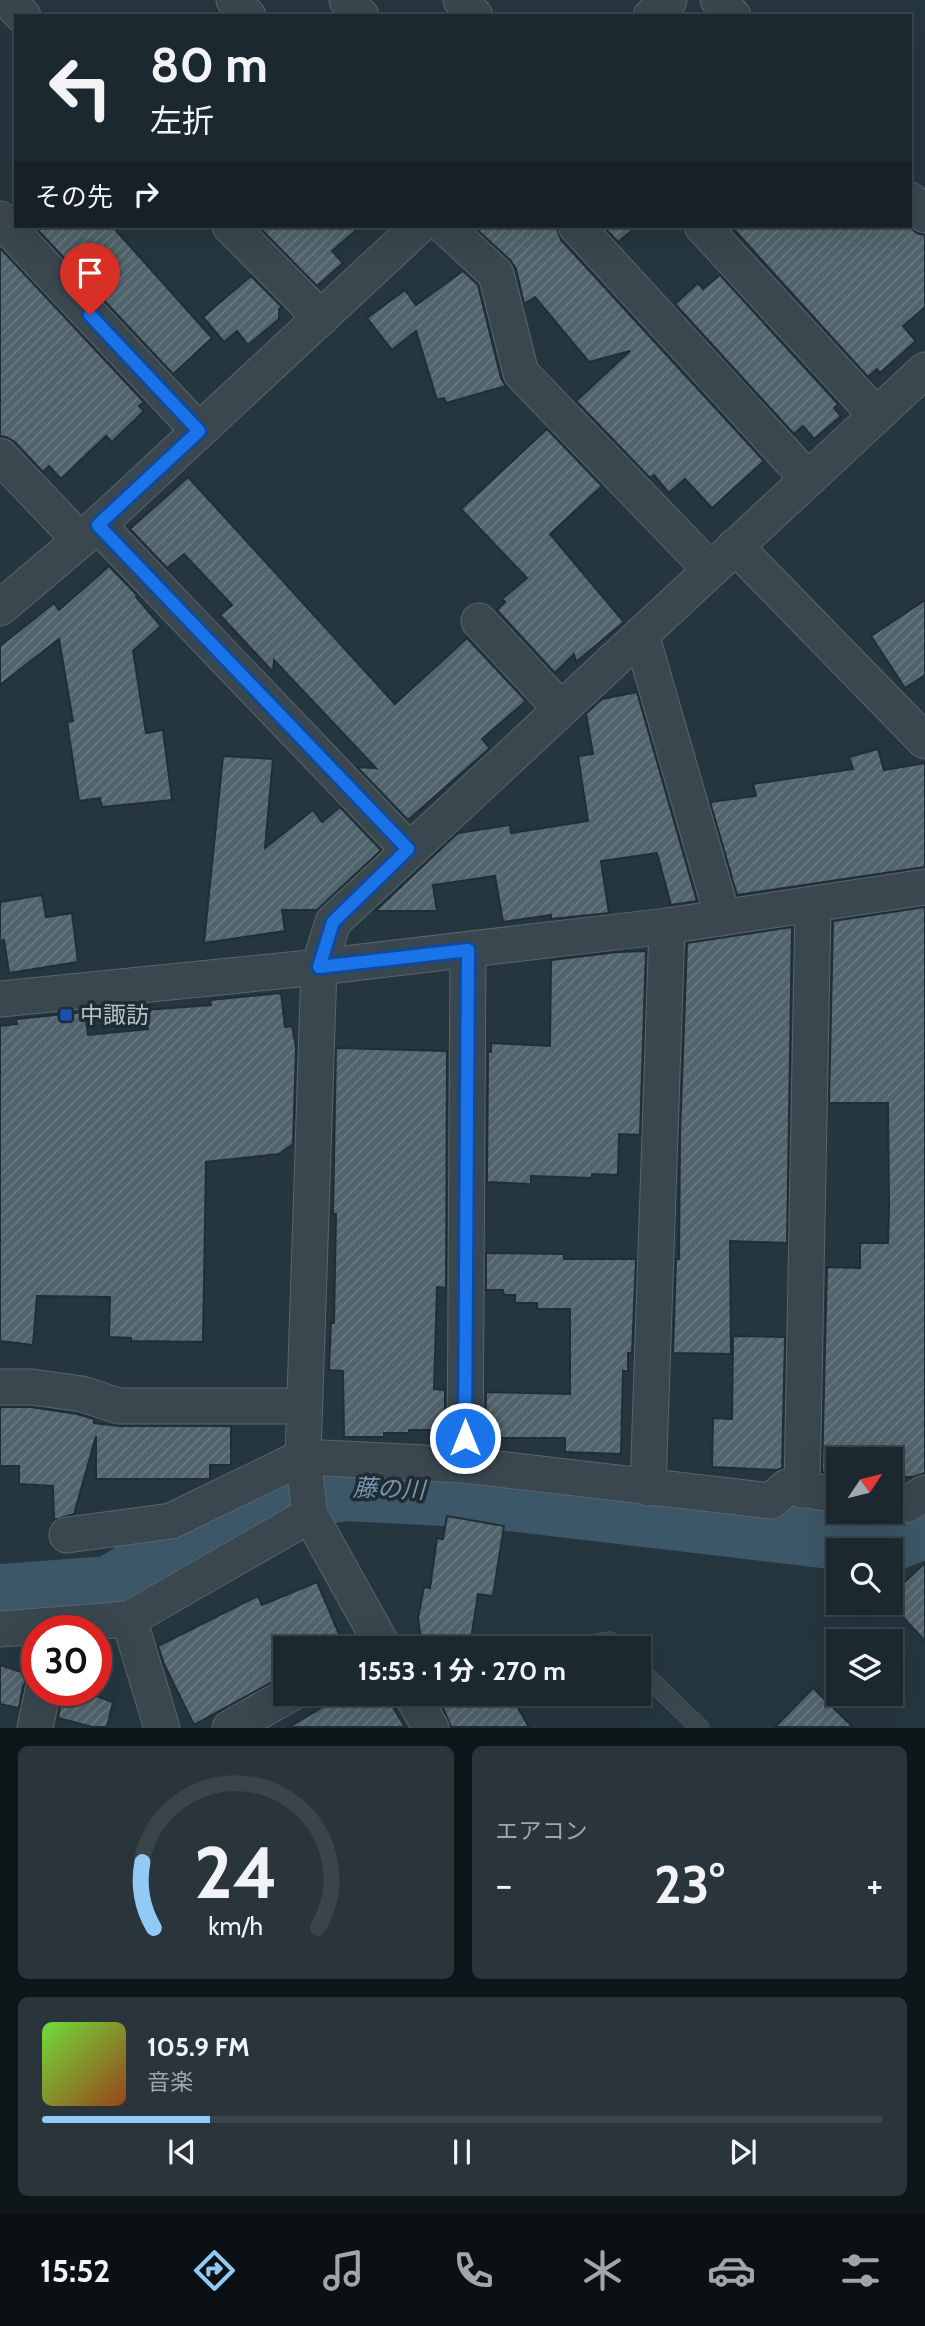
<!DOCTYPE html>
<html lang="ja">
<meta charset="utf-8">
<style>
:root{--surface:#1c282f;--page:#29343b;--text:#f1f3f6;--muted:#a0a6aa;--line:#3a444b;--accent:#90caf5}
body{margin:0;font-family:Cabin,"Noto Sans JP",sans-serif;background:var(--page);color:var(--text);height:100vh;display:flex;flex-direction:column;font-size:26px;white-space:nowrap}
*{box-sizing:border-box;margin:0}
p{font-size:23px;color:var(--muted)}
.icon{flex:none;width:38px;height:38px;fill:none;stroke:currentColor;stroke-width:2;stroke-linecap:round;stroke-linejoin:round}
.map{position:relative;height:1728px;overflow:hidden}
.panel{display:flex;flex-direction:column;gap:18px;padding:18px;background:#0f161a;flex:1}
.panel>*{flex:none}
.hud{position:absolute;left:14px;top:14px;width:898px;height:214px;border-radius:0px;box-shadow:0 7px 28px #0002,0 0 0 2px var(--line);background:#1c282f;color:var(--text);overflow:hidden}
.needle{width:46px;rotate:55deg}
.tools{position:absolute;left:826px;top:1447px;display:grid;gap:14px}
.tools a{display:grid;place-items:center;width:77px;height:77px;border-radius:0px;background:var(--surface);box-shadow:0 7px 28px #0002,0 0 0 2px var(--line);font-size:35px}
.speed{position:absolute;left:21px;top:1615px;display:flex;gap:14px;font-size:35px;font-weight:700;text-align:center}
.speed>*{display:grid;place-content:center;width:91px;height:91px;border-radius:50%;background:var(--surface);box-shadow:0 7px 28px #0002,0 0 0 2px var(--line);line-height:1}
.speed .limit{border:10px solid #d22;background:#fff;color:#111}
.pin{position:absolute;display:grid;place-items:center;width:60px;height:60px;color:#fff;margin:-72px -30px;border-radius:50% 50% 50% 0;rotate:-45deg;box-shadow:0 0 7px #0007}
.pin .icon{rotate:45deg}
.me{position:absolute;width:77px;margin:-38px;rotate:0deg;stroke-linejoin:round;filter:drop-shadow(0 0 5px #0008)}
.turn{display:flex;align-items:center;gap:24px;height:147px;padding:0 21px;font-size:32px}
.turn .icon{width:91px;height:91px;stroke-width:2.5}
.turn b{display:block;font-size:49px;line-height:60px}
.then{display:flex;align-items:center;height:66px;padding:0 21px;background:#0003;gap:14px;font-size:26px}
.big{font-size:52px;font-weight:700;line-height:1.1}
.panel .card{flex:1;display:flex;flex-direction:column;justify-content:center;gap:10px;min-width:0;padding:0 24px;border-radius:10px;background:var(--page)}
.panel .dial{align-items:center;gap:0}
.dial svg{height:182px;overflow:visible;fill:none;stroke:var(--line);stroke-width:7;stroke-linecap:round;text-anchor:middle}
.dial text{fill:var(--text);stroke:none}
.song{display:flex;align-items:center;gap:21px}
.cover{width:84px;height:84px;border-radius:10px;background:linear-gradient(135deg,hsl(100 70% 55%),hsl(20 70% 35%))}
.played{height:7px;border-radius:4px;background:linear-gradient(90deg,var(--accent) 20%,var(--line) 20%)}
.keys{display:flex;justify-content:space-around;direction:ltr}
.heat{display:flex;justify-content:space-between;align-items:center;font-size:38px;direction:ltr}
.panel .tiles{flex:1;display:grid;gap:18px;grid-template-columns:1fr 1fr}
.card:last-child{grid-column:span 2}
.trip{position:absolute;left:273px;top:1636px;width:378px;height:70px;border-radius:0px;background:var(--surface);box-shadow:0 7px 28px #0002,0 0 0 2px var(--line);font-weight:700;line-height:70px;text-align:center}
.menu{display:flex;height:112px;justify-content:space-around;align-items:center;background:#0b1013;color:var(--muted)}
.menu .icon{width:49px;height:49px}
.menu .active{color:var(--accent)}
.menu b{font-size:32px;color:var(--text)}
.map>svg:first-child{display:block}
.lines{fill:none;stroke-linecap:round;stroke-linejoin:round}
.river{stroke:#3c5767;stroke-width:70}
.building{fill:url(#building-hatch);stroke:#212e36;stroke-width:2}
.lane-casing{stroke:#58656d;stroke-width:19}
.street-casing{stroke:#58656d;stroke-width:37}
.lane{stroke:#3a474f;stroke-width:18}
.street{stroke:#3a474f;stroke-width:35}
.route-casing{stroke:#114b97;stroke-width:18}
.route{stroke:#1a73e8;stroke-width:12}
.transit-dot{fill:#1a4fb4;stroke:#1f2c34;stroke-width:2.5}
.labels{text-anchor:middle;stroke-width:7;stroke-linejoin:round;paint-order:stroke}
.poi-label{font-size:23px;fill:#b6c2ca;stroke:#1f2c34;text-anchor:start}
.water-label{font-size:24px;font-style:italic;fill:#7898ab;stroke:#1f2c34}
</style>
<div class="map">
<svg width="925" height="1728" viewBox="0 0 925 1728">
<defs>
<pattern id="building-hatch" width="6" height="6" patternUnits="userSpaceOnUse" patternTransform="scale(1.75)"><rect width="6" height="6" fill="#51636c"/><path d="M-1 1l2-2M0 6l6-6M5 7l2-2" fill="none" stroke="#687880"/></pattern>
</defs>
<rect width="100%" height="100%" fill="#26363f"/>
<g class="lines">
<path class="river" d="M0,1599L111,1591L263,1499L346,1486L485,1493L882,1540L925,1523"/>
</g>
<g class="building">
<path d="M34,226H112L212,338L173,374Z"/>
<path d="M258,226H361L332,251L343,263L317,286Z"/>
<path d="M473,226H556L561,240L764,461L712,508L685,479L669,493L654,475L650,478L576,401L630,351L589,362L535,297L524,304L516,269L510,260Z"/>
<path d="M603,226H637L618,242Z"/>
<path d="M731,226H907L919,234L925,235V307L903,326L916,341L880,373L877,369L868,377Z"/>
<path d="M0,248L144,402L139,406L144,411L112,442L106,436L61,479L49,466L43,472L15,442L6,437L0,436Z"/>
<path d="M463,271L478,285L501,378L506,386L446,403L444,398L437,400L416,331L392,350L367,318L405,290L416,305Z"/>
<path d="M720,275L838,404L834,408L841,416L814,439L803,426L794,434L675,304L698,283L703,289Z"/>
<path d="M251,276L282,307L279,309V319L248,345L237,331L224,342L203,317Z"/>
<path d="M547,429L602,486L550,534L624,622L576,662L574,654L555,673L497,610L505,602L502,599L527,578L461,509Z"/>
<path d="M188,477L395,704L467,638L526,701L482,739L490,748L408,820L357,767L376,768L274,660L273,672L220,615L232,605L184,554L167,568L130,529Z"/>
<path d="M109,566L137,595L136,597L161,626L133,651L146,733L163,730L172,800L102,807L100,798L79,801L67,722L73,721L59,639L0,685V646L54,603L59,610Z"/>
<path d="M925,600V675L905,688L871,636Z"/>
<path d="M637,692L697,901L671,905L657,853L601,861L609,913L551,919V915L503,922L495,876L433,885L437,911H375L458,833L510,825L511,833L588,821L578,756L593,754L586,714L602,699Z"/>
<path d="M878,749L884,770L925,763V867L737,895L710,802L756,796L753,784L853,769L849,757Z"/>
<path d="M223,756L273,759L265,848L313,810L322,822L340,807L381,850L317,910H282L285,931L204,943Z"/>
<path d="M42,895L46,917L72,913L78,962L9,973L4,940L0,941V902Z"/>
<path d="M925,907V1473L913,1477H891V1460H838V1473L822,1472L827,1267L860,1268V1243H888L889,1206L888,1103H829L833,921Z"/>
<path d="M792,927L787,1243L730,1241L731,1354L673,1353L676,1259H679L680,1136L687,943Z"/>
<path d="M646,951L640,1135L619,1134L618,1175L592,1174V1178L531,1176V1184L487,1182L488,1052H491V1043L550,1046L551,960L618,952Z"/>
<path d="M281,993L285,1027L292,1026L296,1047L293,1144L279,1154L206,1162L203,1342L131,1341V1338L109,1337L110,1297L37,1296L33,1345L0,1341V1026L17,1024L16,1019L85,1012L88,1035L148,1029L144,1010L211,1005L210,1000Z"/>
<path d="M336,1048L447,1051L446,1288L437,1287L434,1389L445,1390V1430H409V1433H384V1437H344L343,1371L329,1370L331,1323H334L336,1214H333Z"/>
<path d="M486,1253L564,1254V1259H636L632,1353H628V1371H623L621,1454L565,1452V1438H485L486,1392L570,1394V1309H537V1303H515V1295H504L503,1290H486Z"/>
<path d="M733,1336L785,1337L782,1468L777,1470L712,1467L713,1418L732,1419Z"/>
<path d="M0,1407H31L77,1414L94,1419V1423L119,1426H231V1465H210V1479H96V1436L74,1514L54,1520L53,1486L19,1484V1466H0Z"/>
<path d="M447,1516L504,1526L493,1596L478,1594L472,1633L473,1648H422L418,1618L424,1587L430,1588L437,1538L443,1539Z"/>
<path d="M925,1563V1641L890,1603L891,1595Z"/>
<path d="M317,1582L345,1648H285V1675L194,1725L164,1664L158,1646L258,1596L262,1605Z"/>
<path d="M0,1665L30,1675L23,1686L19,1708L0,1704Z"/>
<path d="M813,1688L853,1727H775Z"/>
<path d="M63,1690H79L113,1702L107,1727H92L58,1718Z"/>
<path d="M345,1694H385L405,1727H289Z"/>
<path d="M468,1694H510L529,1727H451L443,1708Z"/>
</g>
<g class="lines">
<g class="lane-casing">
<g id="lane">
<path d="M566,1648L610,1641L618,1648"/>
<path d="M639,1669L700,1728"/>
</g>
</g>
<g class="street-casing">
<g id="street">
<path d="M8,0L23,16"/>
<path d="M234,0L248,16"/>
<path d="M347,0L361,16"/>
<path d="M461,0L475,16"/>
<path d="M718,0L733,16"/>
<path d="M651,16L669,0"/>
<path d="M910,200L925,215"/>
<path d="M0,219L199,431"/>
<path d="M230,226L321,318"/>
<path d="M444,226L496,274L521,373L710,569"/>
<path d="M576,226L808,479"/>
<path d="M702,226L876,415"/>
<path d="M0,456L80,540"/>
<path d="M98,525L408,849"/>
<path d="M735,546L925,741"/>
<path d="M0,608L98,525L419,226"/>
<path d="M479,621L560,708"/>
<path d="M641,634L723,918"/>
<path d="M0,999L319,967L667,926L925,887"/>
<path d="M0,1387H32L82,1394L119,1406H304"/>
<path d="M465,1465L468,950"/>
<path d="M648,1488L667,926"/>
<path d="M802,1490L813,904"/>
<path d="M891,1503L906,1505L925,1493"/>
<path d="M67,1535L171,1521L303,1457L465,1465L771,1501L787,1487L838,1495"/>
<path d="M129,1619L162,1728"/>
<path d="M0,1629L129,1619L310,1515"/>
<path d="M384,1648L310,1515L303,1457L319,967L333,922L925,370"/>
<path d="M411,1694L431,1728"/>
<path d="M35,1728L43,1690"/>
<path d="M230,1728L290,1694"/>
</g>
</g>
<use href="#lane" class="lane"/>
<use href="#street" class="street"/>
</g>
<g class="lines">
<g class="route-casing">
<path id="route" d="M90,315L199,431L98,525L408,849L333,922L319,967L468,950L465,1438"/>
</g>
<use href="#route" class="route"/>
</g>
<rect class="transit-dot" x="59" y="1008" width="14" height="14" rx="3.5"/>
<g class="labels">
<g class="poi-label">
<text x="80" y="1023">中諏訪</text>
</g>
<g class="water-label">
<text transform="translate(389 1489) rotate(2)" y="8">藤の川</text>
</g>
</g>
</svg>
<div class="tools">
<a><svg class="needle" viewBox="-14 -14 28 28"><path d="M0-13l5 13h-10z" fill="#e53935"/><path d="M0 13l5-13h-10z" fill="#a0a6aa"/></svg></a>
<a><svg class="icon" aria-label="search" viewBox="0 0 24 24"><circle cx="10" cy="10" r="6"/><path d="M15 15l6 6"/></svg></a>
<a><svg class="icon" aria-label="layers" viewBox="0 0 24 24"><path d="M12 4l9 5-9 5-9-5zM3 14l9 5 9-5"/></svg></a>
</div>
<div class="speed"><div class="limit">30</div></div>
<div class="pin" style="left:90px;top:315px;background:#d93025"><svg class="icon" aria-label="arrive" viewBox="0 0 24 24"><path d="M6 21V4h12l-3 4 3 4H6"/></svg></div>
<svg class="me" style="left:465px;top:1438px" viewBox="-20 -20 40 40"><circle r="17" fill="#1a73e8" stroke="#fff" stroke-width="3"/><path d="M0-11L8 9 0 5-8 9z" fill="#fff"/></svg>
<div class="trip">15:53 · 1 分 · 270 m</div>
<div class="hud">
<div class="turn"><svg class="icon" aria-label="left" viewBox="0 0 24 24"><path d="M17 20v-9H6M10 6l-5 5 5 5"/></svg><div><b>80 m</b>左折</div></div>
<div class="then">その先<svg class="icon" aria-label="right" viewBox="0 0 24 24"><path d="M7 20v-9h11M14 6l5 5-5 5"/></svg></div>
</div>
</div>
<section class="panel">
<div class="tiles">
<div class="card dial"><svg viewBox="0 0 100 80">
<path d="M14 69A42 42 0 1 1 86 69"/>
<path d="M14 69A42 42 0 0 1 9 40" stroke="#90caf5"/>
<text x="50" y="56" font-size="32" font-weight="700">24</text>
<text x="50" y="72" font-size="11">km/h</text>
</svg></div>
<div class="card"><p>エアコン</p>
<div class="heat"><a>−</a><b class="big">23°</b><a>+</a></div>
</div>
<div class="card">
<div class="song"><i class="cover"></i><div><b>105.9 FM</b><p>音楽</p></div></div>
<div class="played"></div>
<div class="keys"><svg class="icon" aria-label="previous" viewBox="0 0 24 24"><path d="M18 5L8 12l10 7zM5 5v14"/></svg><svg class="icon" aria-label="pause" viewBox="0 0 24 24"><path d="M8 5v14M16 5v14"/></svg><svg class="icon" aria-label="next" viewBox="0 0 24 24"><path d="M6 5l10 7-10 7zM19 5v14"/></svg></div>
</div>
</div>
</section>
<nav class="menu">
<b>15:52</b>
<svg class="icon active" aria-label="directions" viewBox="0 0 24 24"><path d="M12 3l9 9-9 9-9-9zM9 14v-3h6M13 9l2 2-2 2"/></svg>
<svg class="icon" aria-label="music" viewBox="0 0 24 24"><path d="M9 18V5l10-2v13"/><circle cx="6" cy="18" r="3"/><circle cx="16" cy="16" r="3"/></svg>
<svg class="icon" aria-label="phone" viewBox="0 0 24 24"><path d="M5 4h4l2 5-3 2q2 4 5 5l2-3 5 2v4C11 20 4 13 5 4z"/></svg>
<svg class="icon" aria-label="climate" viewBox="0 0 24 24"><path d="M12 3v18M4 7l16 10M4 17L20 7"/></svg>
<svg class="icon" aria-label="car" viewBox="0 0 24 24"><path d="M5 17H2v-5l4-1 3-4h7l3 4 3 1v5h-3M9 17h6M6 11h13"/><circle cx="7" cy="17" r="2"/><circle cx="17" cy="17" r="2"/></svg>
<svg class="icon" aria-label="filters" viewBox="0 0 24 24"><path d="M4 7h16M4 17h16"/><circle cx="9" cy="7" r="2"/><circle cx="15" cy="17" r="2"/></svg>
</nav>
